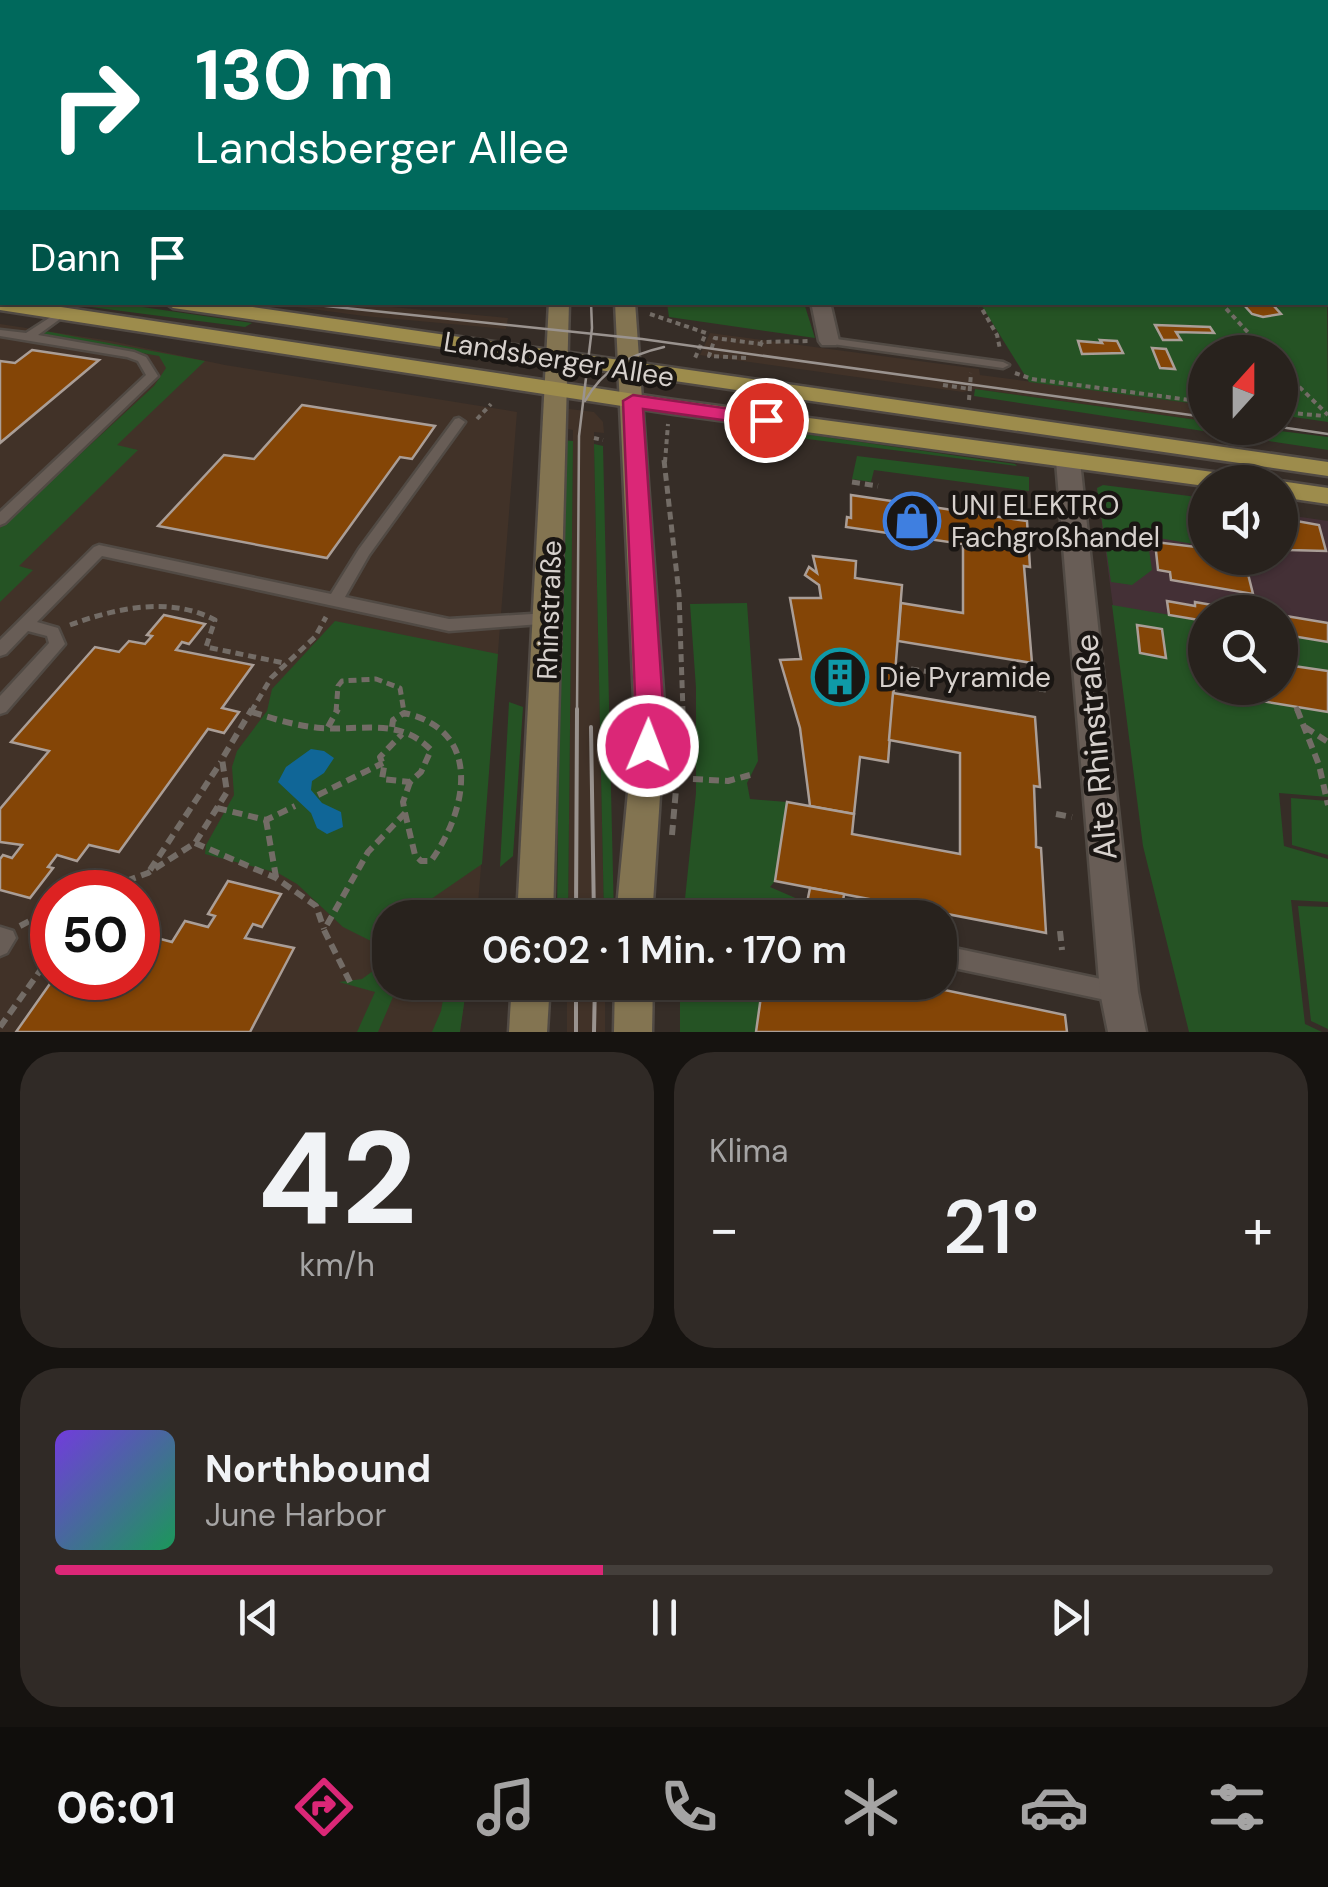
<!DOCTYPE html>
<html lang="de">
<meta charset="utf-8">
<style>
:root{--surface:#28221d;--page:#302a26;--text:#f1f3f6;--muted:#a5a4a4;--line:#443f3b;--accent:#db2777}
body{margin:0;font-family:"DM Sans",sans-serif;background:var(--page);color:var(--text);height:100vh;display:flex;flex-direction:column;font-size:38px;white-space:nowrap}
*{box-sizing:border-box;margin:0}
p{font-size:32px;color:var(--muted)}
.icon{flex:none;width:55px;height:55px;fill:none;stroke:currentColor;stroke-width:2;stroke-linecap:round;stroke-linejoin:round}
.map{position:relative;height:1032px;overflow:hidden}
.sheet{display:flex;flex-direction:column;gap:20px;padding:20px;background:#161310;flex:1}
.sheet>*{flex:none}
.guide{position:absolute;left:0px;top:0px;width:1330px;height:305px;box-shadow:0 2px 8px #0004,0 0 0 2px var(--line);background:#00695c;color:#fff;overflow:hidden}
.needle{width:65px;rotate:21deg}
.tools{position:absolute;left:1188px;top:335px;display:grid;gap:20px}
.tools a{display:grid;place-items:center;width:110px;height:110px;border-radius:50%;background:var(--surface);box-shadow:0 2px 8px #0004,0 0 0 2px var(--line);font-size:50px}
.speed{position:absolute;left:30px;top:870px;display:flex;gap:20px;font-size:50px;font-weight:700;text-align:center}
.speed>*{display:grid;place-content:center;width:130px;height:130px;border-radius:50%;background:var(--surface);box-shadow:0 2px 8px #0004,0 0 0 2px var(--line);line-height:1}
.speed .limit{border:15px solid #d22;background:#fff;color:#111}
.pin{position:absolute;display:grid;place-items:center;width:85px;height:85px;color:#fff;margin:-42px;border:5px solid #fff;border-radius:50%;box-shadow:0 2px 10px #0007}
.me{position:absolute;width:110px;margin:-55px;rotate:1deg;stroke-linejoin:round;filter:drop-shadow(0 0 8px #0008)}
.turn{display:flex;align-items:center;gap:35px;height:210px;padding:0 30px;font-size:45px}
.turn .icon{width:130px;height:130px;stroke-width:2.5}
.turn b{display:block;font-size:70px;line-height:85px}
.then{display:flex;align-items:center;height:95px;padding:0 30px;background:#0003;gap:20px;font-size:38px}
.big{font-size:75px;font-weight:600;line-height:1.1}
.sheet .widget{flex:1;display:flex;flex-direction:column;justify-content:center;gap:15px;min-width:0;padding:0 35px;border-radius:40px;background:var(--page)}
.sheet .dial{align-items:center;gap:0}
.dial b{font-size:130px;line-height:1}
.song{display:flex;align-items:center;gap:30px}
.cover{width:120px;height:120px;border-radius:15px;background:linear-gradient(135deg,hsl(260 70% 55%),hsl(150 70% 35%))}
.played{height:10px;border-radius:5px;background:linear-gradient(90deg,var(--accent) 45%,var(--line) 45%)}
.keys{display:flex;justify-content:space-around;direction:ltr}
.heat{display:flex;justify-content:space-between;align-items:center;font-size:55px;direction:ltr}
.sheet .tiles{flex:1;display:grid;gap:20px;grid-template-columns:1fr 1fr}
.widget:last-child{grid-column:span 2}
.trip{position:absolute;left:372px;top:900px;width:585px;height:100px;border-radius:40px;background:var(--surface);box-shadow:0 2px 8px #0004,0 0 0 2px var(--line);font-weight:600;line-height:100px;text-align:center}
.menu{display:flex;height:160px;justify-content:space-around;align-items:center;background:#100e0c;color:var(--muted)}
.menu .icon{width:70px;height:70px}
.menu .selected{color:var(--accent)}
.menu b{font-size:45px;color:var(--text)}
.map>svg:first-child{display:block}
.built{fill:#413228;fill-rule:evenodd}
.industrial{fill:#443036}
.green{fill:#255324}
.water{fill:#106697}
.building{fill:#844506;stroke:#aa9e97;stroke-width:2.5}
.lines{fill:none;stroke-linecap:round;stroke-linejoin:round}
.lane-casing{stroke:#514a44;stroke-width:5}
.street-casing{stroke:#514a44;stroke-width:5}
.secondary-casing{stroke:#514a44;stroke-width:5}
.primary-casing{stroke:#514a44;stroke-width:5}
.path-far3{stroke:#736c66;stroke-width:2.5;stroke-dasharray:4 2.5;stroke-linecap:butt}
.path-far2{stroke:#736c66;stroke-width:4;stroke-dasharray:5 4;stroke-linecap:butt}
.path-far1{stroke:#736c66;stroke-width:5;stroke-dasharray:8 5;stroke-linecap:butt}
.path{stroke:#736c66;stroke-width:6;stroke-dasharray:10 6;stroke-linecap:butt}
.lane{fill:#685d56;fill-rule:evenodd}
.street{fill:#685d56;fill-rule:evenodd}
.secondary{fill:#837451;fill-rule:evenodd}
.primary{fill:#9d8c4c;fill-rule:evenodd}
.tram-far1{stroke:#9a938f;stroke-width:2.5}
.tram{stroke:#9a938f;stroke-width:4}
.route{fill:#db2777;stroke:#8e194d;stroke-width:2.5}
.labels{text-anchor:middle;stroke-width:9;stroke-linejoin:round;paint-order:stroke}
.street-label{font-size:28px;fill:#d7d1cd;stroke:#1a1613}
.poi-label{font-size:28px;fill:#d7d1cd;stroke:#1a1613;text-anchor:start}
.near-street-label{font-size:32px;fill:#d7d1cd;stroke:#1a1613}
</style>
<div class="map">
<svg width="1328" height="1032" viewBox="0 0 1328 1032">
<rect width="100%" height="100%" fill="#362d27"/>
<g class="built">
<path d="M267,303H350L508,318L506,329L364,316Z"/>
<path d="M0,324L111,341L225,365L517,412L477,917L390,918V982L467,983L460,1032H0ZM52,892H138V978H52Z"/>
<path d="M710,333L979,369L980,375L1205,405V421L975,389L963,392L700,355Z"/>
<path d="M569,409L594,412L603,422L604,433L594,432V444L604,917H568L573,430L563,428L564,412Z"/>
<rect x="567" y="983" width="38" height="49"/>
</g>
<path class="industrial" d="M1097,488L1205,503V558H1280V514L1328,521V642L1280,634V612H1205V621L1113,606Z"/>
<g class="green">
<path d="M60,303H115L252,323L245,327Z"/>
<path d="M667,303H804L815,338L669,317Z"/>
<path d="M980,303H1327L1328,422L1280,415V352H1205V405L1029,382Z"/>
<path d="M45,331L205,361L117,445L138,450L19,566L33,570L0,602V528L154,386L166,368L159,356L43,335Z"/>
<path d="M975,389L1205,421V428H1256L1328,437V450L974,396Z"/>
<path d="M748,426L1015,464L1017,466L769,434Z"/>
<path d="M562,440L573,441L568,917L557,918Z"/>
<path d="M594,444L603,446L614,918L604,917Z"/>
<path d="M857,456L1029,477V491L874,470L871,482L852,479Z"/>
<path d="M1103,485L1205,498V546L1147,536L1152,570L1132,585L1111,582L1097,488Z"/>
<path d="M747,603L758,761L747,783L750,799L787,802L775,881L770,887L807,903L804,917L683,918L696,793V688L690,604Z"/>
<path d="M1112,605L1205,621V688H1280V634L1328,642V797L1279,793L1284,846L1328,859V902L1291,900L1305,1024L1322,1032H1189L1143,846Z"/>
<path d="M335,621L498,654L482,864L405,917L390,918V928L371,941L343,927L297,884L278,873L205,854L206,845L234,795L232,767L237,751L267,711L272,689Z"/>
<path d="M509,702L523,707L513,856L500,867Z"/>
<path d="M1291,798L1328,801V855L1292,845Z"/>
<path d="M1298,906L1328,907V1029L1311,1021Z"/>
<path d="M390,965V982L417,983L415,1002L393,997L378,1032H357L375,992L339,982L362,979L377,968Z"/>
<path d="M446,983H467L460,1032H432L441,1011Z"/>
<path d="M680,983H763L755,1032H680Z"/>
</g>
<path class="water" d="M311,749L324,751L334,758L324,773L312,781L311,790L322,803L341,812L343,827L327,834L317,828L311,813L278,782L286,767Z"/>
<g class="building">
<path d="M1244,305H1273L1281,314L1263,317L1252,314Z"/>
<path d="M1155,325L1210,327L1214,333L1176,332L1181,340H1163Z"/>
<path d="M1100,340L1117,341L1123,353L1082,354L1078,341L1102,343Z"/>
<path d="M1152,348L1166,349L1175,369L1160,368Z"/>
<path d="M32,350L99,360L0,443V361L15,363Z"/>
<path d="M302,405L435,426L412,459L400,457L327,558L158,526L224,455L254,459Z"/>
<path d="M851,495L1027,521L1030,567L1024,566L1032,663L898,641L901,603L963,613V544L846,527L847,517L851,518Z"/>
<path d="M1280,518L1319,525L1326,551L1289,550L1280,539Z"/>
<path d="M1155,542L1205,548V558H1244L1253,594L1171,580L1170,572L1158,570Z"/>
<path d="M813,556L856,561L855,578L902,585L888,762L860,757L854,814L810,806L800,728L780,660L801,659L790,598H821L819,585L805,575L809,567L817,573Z"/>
<path d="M1167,601L1195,606V602L1252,612H1205V621L1169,615Z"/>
<path d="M164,615L205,624L189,644L182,642L176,650L253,665L222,708L239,712L224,733L208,729L119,852L89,845L77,861L57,855L48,867L53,868L30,898L0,890V859L3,855L12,858L22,845L0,842V809L49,751L11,742L95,647L119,652L129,641L145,644L152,636L147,635Z"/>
<path d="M1280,615L1328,623V642L1280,634Z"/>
<path d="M1137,625L1162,629L1166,658L1140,653Z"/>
<path d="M1280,664L1328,671V712L1243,698L1241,688H1280Z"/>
<path d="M893,693L1035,717L1040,787L1034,786L1036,839V847L1041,848L1046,933L775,881L787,802L854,814L852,834L960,854V753L889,740Z"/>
<path d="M228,881L281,894L262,927L253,924L245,938L294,948L250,1032H16L54,978H138V933L172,942L185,921L208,927L215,916L208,914Z"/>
<path d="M810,888L844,894L841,918H804Z"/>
<path d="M763,982H906L1065,1015L1067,1032H756Z"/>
</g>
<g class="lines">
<g class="lane-casing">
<g id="lane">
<rect x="0" y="224" width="2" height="6"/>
<path d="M60,311L65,314L64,316L38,335L134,352L146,357L158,376L5,523L0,525V512L146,375L138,361L127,357L0,336V330L26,333Z"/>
<path d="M829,338L1003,362L1009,365L1003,368L825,343L823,341Z"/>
<path d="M459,418L465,422L369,555L345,597L449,619L548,613L553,615L556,619L553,623L449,631L102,556L37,622L58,628L65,644L6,712L0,714V696L49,643L47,636L28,631L6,654L0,656V640L94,547L99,545L331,594L359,549L455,419Z"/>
<path d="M0,927L13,931L16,938L7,953L0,956Z"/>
<path d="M940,945L1115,982L1122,985L1125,992L1122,999L1115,1002L940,965Z"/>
</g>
</g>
<g class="street-casing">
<g id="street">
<path d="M317,0L318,2L243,1L244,0Z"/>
<path d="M709,0H721L722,2H711Z"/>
<path d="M1104,0H1117L1119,2H1106Z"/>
<path d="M811,302H830L839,341L836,345H822L819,341Z"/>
<path d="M1068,454L1080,461L1138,992L1146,1032H1108L1100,992L1056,461Z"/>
</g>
</g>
<g class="secondary-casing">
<g id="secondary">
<path d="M559,0H571V2H560Z"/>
<path d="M590,0H602V2H591Z"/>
<path d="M2,282V294L0,295V283Z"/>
<path d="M549,302H569L553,918H517Z"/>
<path d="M615,302H635L665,719L652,918H616L635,719Z"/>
<path d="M512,982H550L547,1032H509Z"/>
<path d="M615,982H653L652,1032H614Z"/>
</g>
</g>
<g class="primary-casing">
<g id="primary">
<path d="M0,271L2,272V284L0,283Z"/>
<path d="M0,298L2,302H28L674,400L1228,474L1240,482H1205V486L674,414L0,310Z"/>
<path d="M164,302H217L1328,462V476L173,308Z"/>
<path d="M1280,481L1328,488V504L1280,497V482H1275Z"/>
</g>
</g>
<path class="path-far3" d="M0,0H26"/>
<g class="path-far2">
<path d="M978,302L997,335L1000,349"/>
<path d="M1220,302L1266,352"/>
<path d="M650,314L706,333L695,358"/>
<path d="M760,346L762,342L810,341"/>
<path d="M746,358L709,356L715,338L761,344"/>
<path d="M1280,368L1328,415"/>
<path d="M1015,373L1032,379L1205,402"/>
<path d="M943,385L970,389"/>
<path d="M969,400L971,373"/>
<path d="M1280,412L1325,416"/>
<path d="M477,419L491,404"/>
<path d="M594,438L603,440"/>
<path d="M665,462L668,424"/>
</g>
<g class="path-far1">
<path d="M664,460L679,594L683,712"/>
<path d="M852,482L878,486"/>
<path d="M70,625C116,608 170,596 215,620L206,647L284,663"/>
<path d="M911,669L1046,690"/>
<path d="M1296,707L1298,712"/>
<path d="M251,712L271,678L315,637L326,617"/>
<path d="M336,712L338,686L342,681L376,679L400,688L404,712"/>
</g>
<g class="path">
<path d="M1297,709L1319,765L1328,805"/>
<path d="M252,712C274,719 297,726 321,728C362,731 399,717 431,750L421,772L410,782L382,779L384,767L380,757L402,734"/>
<path d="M328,727L338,709"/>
<path d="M392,727L393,720L404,713C483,730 468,809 431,861H421L415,855L405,813"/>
<path d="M1305,727L1328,742"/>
<path d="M693,779L728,781L750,775"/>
<path d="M318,795L383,763"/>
<path d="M217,808L266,820L295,806"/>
<path d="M1056,814L1072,817"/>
<path d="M266,820L276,877"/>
<path d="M672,835L683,709"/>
<path d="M195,843L276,878L316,906L324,929"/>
<path d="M150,870L221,762"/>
<path d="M96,892L148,873L195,843L227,792L222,759L252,709"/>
<path d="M20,926L52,909"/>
<path d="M1060,931L1062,950"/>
<path d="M350,982L324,930L368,852L405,813L403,802L410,782"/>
<path d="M0,1027L52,954"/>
</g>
<use href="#lane" class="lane"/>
<use href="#street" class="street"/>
<use href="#secondary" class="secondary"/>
<use href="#primary" class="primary"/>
<g class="tram-far1">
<path d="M288,302L642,339L1205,417"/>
<path d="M585,401C603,369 629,355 664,347"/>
<path d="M1280,427L1328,434"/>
<path d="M577,712L579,436L592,328L591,302"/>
</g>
<g class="tram">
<path d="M591,727L594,918"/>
<path d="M576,918L577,709"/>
<path d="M576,982V1032"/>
<path d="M594,1032L595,982"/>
</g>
</g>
<path class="route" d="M633,395L766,414L776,420L766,426L643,409L664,720L658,754L648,757L638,754L634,746L636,720L623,401Z"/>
<defs>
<g id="shop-ring" transform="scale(2.875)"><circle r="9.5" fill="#1a1613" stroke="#3f7fe0" stroke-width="1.5"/><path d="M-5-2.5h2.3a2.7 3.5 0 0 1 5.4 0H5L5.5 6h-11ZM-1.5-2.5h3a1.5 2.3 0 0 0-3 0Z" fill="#3f7fe0"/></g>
<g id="building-ring" transform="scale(2.875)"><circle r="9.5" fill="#1a1613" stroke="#0f9aa8" stroke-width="1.5"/><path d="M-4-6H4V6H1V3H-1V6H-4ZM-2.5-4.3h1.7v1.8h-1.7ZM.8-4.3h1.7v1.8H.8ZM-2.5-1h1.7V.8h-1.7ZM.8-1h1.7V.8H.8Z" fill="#0f9aa8"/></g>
</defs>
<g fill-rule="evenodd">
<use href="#shop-ring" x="912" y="521"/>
<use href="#building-ring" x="840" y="677"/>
</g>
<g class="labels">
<g class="street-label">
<text transform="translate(559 359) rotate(9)" y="10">Landsberger Allee</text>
<text transform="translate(549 610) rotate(-88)" y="10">Rhinstraße</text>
</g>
<g class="poi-label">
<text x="951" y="515">UNI ELEKTRO<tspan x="951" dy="32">Fachgroßhandel</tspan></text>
<text x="879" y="687">Die Pyramide</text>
</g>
<g class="near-street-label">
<text transform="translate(1096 747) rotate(-95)" y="11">Alte Rhinstraße</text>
</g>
</g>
</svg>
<div class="tools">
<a><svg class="needle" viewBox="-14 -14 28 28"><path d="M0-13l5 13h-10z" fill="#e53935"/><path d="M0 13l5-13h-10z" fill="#a5a4a4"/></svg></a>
<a><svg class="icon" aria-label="sound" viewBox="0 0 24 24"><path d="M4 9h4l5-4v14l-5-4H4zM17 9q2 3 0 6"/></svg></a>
<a><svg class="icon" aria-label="search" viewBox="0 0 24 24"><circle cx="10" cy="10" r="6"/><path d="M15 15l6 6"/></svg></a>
</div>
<div class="speed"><div class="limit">50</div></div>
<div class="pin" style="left:766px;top:420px;background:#d93025"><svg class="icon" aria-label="arrive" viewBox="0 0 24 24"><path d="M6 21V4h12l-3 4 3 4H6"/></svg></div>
<svg class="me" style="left:648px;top:746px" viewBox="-20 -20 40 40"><circle r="17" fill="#db2777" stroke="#fff" stroke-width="3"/><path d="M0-11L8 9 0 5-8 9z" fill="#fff"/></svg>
<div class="trip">06:02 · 1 Min. · 170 m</div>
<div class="guide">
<div class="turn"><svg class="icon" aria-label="right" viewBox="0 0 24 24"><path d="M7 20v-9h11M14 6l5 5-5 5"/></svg><div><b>130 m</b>Landsberger Allee</div></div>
<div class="then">Dann<svg class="icon" aria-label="arrive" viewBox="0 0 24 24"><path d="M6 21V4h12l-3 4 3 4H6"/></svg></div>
</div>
</div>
<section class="sheet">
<div class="tiles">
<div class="widget dial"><b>42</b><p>km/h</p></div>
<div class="widget"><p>Klima</p>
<div class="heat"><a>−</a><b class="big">21°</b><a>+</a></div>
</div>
<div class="widget">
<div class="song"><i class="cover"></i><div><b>Northbound</b><p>June Harbor</p></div></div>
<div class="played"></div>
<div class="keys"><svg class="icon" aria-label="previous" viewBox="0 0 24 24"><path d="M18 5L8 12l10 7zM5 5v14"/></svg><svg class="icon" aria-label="pause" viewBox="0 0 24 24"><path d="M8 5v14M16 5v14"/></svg><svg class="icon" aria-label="next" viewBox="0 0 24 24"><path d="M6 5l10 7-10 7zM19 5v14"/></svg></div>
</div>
</div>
</section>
<nav class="menu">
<b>06:01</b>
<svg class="icon selected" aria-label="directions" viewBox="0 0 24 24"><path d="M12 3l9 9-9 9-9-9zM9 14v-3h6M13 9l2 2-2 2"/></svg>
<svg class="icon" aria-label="music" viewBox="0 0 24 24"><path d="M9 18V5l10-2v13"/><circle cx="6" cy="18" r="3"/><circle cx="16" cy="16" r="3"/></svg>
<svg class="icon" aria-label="phone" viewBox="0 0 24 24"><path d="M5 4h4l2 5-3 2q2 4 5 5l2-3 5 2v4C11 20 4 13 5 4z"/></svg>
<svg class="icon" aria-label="climate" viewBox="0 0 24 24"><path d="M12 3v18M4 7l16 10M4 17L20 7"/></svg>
<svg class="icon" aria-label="car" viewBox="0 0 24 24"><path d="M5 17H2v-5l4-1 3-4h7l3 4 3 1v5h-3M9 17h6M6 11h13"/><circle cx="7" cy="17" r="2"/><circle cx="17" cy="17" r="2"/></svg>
<svg class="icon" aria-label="filters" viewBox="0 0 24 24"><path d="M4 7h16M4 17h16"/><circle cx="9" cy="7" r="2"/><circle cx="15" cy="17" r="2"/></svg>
</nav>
